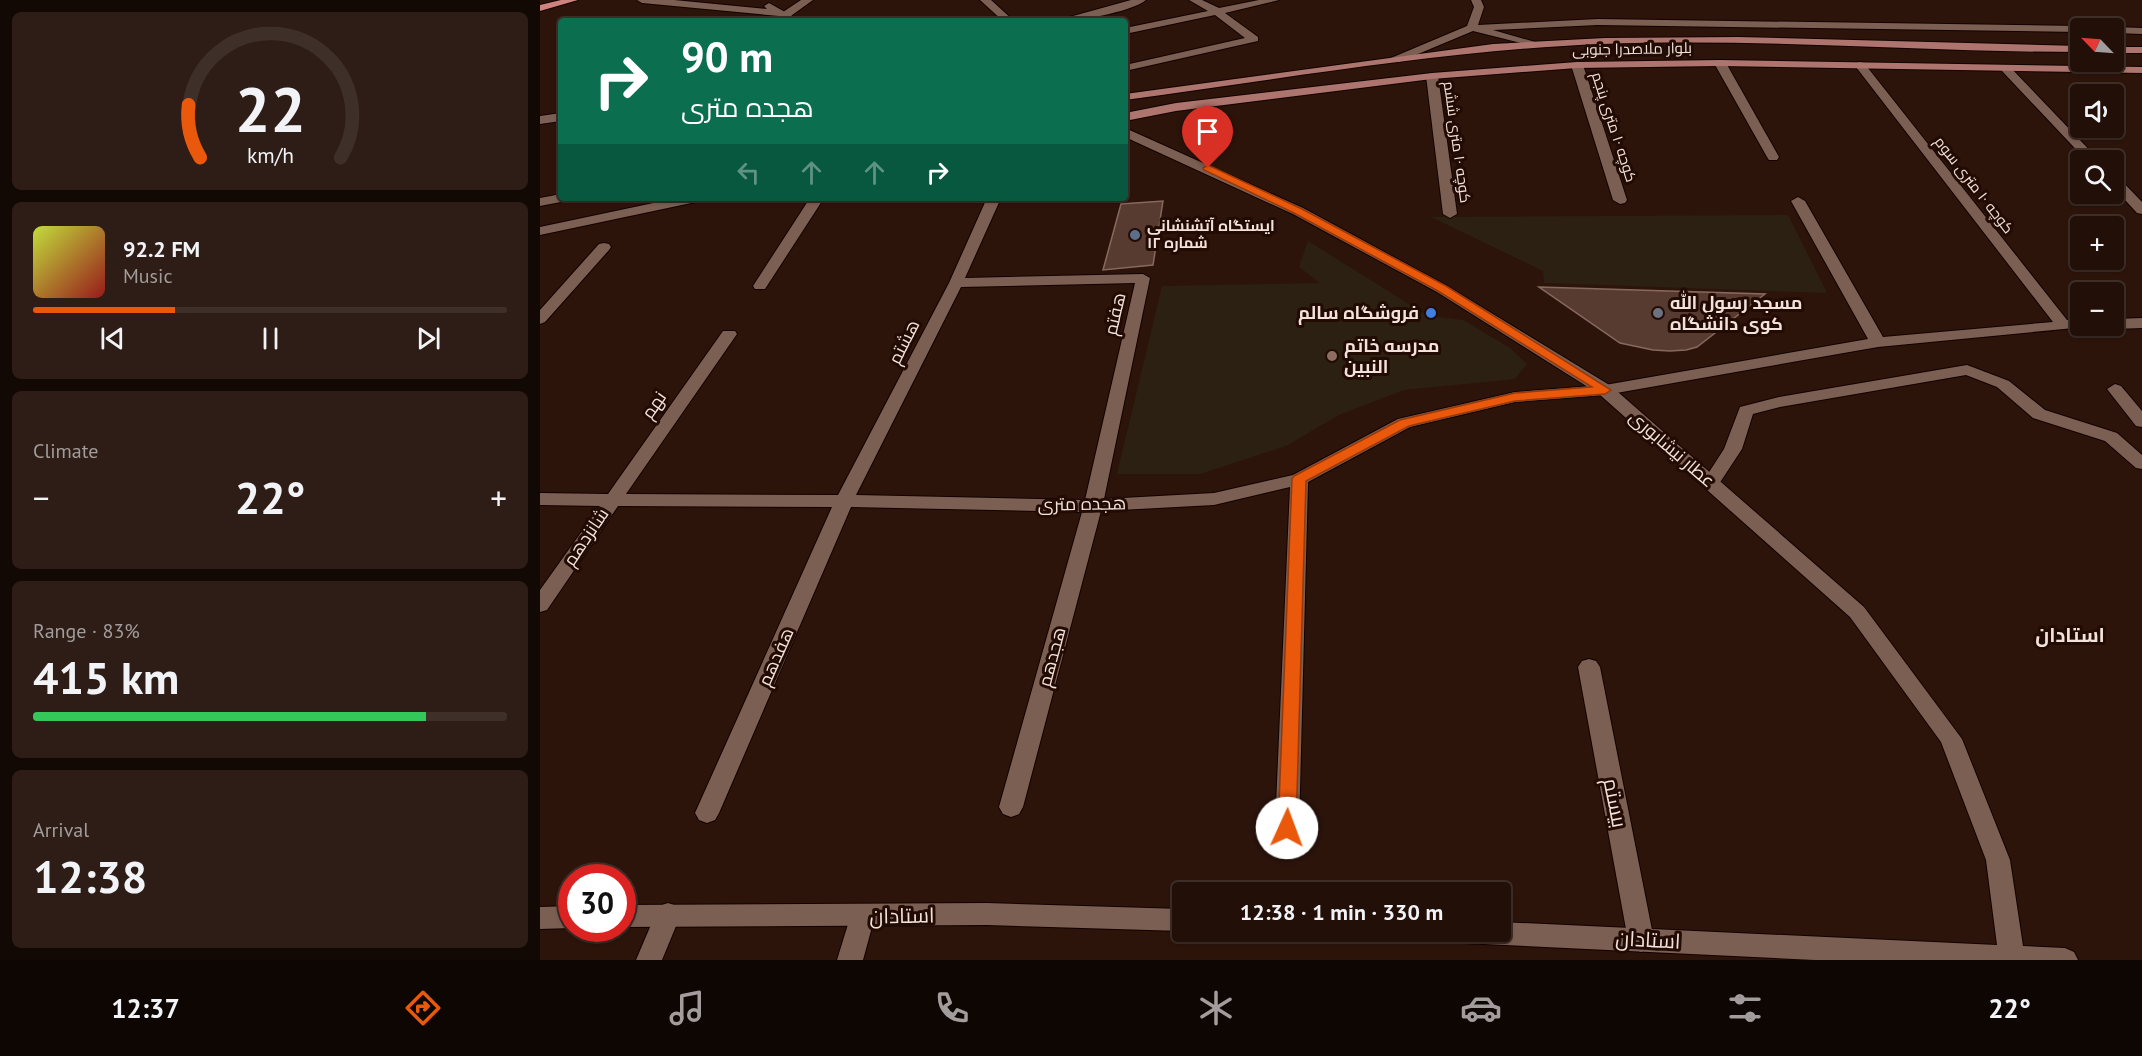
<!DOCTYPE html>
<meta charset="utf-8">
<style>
:root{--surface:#210f08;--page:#2d1d16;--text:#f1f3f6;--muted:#a29c9c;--line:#3e2f29;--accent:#ea580c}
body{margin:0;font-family:"PT Sans",Cairo,sans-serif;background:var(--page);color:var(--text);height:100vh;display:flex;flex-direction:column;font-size:22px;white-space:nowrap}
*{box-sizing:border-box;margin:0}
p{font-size:20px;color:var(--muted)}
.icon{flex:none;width:33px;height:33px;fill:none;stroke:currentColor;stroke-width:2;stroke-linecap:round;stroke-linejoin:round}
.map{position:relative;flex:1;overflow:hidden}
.sheet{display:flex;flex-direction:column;gap:12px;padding:12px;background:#120804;width:540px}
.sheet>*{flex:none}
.banner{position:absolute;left:18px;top:18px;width:570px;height:183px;border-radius:6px;box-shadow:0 2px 4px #0004,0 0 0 2px var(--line);background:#0b6e4f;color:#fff;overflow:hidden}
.needle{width:39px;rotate:295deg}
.buttons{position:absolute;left:1530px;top:18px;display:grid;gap:12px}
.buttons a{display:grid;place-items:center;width:54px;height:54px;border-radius:6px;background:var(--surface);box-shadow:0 2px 4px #0004,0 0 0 2px var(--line);font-size:30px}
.speed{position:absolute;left:18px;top:864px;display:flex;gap:12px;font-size:30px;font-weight:700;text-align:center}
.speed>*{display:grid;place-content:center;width:78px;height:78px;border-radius:50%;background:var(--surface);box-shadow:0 2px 4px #0004,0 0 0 2px var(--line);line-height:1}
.speed .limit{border:9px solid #d22;background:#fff;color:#111}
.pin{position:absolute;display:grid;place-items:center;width:51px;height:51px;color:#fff;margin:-62px -26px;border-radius:50% 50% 50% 0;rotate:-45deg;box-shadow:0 0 6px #0007}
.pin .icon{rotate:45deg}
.me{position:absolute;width:66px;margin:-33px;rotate:2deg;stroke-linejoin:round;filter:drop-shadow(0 0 4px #0008)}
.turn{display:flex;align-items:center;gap:21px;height:126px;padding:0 24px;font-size:27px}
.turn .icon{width:78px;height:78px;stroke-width:2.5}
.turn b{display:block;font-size:42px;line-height:51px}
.lanes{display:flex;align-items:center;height:57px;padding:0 24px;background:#0003;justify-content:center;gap:30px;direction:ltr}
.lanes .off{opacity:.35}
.big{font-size:45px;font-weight:600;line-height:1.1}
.sheet .widget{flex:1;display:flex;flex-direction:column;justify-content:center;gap:9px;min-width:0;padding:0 21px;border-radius:9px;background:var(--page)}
.sheet .dial{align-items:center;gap:0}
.dial svg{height:156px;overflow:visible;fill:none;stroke:var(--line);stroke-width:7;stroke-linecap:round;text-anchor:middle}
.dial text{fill:var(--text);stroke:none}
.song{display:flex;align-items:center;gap:18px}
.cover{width:72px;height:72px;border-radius:9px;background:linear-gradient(135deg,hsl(70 70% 55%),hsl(0 70% 35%))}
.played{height:6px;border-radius:3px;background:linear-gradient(90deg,var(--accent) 30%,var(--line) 30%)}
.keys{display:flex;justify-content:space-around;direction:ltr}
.heat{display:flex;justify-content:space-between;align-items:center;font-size:33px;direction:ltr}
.charge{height:9px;border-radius:4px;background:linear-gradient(90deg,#34c759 83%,var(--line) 0)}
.trip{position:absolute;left:632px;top:882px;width:339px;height:60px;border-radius:6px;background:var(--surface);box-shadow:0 2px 4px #0004,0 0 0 2px var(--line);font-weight:600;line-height:60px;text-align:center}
.menu{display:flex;height:96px;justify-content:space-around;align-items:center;background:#0d0603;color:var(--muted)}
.menu .icon{width:42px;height:42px}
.menu .on{color:var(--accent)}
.menu b{font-size:27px;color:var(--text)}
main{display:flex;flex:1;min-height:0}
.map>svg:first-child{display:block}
.education{fill:#2c2012}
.building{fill:#573b31;stroke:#87695e;stroke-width:1.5}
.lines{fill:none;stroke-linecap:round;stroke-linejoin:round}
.street-casing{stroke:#130200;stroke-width:2}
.secondary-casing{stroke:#130200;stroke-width:2}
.primary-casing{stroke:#130200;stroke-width:2}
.highway-casing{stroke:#130200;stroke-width:2}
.street{fill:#7c5f53;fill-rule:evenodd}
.secondary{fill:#7c5f53;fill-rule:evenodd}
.primary{fill:#ad756d;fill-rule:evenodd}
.highway{fill:#ce837e;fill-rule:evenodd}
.route{fill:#ea580c;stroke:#983908;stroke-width:1.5}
.service-dot{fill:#5c6f8a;stroke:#220b03;stroke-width:2}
.shop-dot{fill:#3f7fe0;stroke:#220b03;stroke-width:2}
.worship-dot{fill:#6b7280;stroke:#220b03;stroke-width:2}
.education-dot{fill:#8d6e63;stroke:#220b03;stroke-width:2}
.labels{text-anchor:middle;stroke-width:6;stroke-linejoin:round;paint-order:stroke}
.far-street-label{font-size:15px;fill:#f3e1db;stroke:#220b03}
.far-poi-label{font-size:15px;font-weight:bold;fill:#f3e1db;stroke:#220b03;text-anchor:start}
.poi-label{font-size:18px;font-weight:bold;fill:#f3e1db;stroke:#220b03;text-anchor:start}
.street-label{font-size:18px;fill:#f3e1db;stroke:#220b03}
.neighbourhood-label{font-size:20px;font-weight:bold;fill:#f3e1db;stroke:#220b03}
.near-street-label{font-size:21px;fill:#f3e1db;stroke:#220b03}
</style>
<main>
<section class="sheet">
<div class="widget dial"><svg viewBox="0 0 100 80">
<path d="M14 69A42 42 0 1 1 86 69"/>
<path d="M14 69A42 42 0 0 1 8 42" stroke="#ea580c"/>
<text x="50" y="56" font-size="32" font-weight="700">22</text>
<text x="50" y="72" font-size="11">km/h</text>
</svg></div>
<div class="widget">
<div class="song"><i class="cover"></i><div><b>92.2 FM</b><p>Music</p></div></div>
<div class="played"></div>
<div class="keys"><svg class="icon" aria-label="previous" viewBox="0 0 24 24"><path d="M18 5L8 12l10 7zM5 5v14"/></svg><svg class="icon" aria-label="pause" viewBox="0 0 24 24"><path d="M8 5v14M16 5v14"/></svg><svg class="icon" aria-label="next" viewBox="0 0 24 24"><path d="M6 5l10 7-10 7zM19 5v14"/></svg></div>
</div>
<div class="widget"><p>Climate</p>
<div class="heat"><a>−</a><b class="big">22°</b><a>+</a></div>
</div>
<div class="widget"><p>Range · 83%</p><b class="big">415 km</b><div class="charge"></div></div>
<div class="widget"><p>Arrival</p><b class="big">12:38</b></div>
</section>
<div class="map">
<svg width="1602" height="960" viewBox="0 0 1602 960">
<rect width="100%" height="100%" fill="#2c140b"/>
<g class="education">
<path d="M1248,215L1287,293L1004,283L1003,271L891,217Z"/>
<path d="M768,241L888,316L923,320L970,348L987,364L975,379L864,390L799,415L746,446L660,474H577L622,286L780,283L759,267Z"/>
</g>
<g class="building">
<path d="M623,201L613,265L563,270L581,204Z"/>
<path d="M999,287L1225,294L1157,347L1146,350L1130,351L1113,350L1080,343Z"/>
</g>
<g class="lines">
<g class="street-casing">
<g id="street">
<path d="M261,0H273L248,18H240V14Z"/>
<path d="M440,0H451L474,21H463Z"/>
<path d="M591,0H606C589,13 537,21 515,21Z"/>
<path d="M649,0H662L679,8L719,0H739L685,13L718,37V41L585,71V65L705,38L675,15L585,34V28L668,11Z"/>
<path d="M931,0H941L944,7L938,25L1058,19L1540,26L1545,28H1540V32L1058,25L953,30L1002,44L997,47L933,31L859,62H851V58L927,26L934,7Z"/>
<path d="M1574,27L1602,28V34L1574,33V28H1570Z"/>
<path d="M1180,60L1186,63L1239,157L1237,160H1229L1227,157L1174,63Z"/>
<path d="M1037,62L1043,65L1087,200L1085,203L1080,204L1073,200L1031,65Z"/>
<path d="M1320,62L1324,63L1527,320H1540V326H1547L1545,327L1338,347L1065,395L975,402L870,427L768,482L759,828L755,835L747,838L739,835L735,828L750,487L674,505L561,511L483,807L479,814L471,817L463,814L459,807L542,512L311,507L179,813L175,820L167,823L159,820L155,813L292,507L78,506L7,610L0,612V590L60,506L0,505V493L68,494L183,331H195L197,334L86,494L298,495L409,283L447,198H461L425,278L603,274L610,278L564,499L674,493L753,475L858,419L975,392L1065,385L1328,339L1251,201L1258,197L1265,201L1343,337L1513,322L1316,67V63ZM595,283L545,500L316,495L421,287Z"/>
<path d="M1466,66L1470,67L1559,160H1546L1462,71L1460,69Z"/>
<path d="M892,73L898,76L917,214L910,218L903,214L886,76Z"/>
<path d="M21,113V121L0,124V116Z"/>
<path d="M1574,177L1579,178L1602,202V214L1597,213L1574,188Z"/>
<path d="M270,198H284L225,289H215L213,286Z"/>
<path d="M64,243L69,244L71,247L69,250L5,322L0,324V310L59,244Z"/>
<path d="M1602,318V328L1574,329L1567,326H1574V319Z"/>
<path d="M1427,365L1469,381L1505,410L1577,433L1602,455V469L1596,468L1565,441L1493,418L1457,387L1426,375L1240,407L1213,414L1202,449L1177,487H1165L1162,483L1184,449L1200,407L1239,397Z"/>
<path d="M1575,384L1581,386L1602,411V427L1596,426L1567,389Z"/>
<path d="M1049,659L1056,661L1060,667L1114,940L1110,948L1101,952L1092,948L1088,940L1038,667L1042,661Z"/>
<path d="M128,903L137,906L141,914L122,960H96L119,906Z"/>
<path d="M322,905L331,908L335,916L323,960H297L313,908Z"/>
</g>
</g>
<g class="secondary-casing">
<g id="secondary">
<path d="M97,0H134L227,9L224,6L229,3L261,21H248L239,16L102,3Z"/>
<path d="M585,128L763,208L907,286L1071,386L1324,607L1422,739L1470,860L1483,946L1525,948L1534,952L1538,960H1275L924,943L915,940L911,932H960V922L1457,945L1446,860L1401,742L1310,617L1059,394L897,292L753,214L585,137Z"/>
<path d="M21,194V198H28L26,201L0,206V198Z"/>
<path d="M137,198H163L156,202L0,235V227Z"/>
<path d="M447,903L642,909V931L447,925L82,927V905Z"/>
<path d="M32,906V928L0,929V907Z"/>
</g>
</g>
<g class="primary-casing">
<g id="primary">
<path d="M1198,37L1540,46V52C1382,52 1222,38 1063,44C903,50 744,79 585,100V94L953,44L1065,38Z"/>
<rect x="1574" y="47" width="28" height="6"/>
<path d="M1180,60L1602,67V73L1180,66L1037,68L892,79L636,111L585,121V113L636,103L892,73L1037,62Z"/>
</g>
</g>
<g class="highway-casing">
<path id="highway" d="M21,0H38L0,11V5Z"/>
</g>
<use href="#street" class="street"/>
<use href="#secondary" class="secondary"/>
<use href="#primary" class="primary"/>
<use href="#highway" class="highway"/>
</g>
<path class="route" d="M668,165L762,209L906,286L1071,390L1065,394L975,401L869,426L766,481L756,828L753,833L747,835L740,833L738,828L752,479L754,476L860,420L975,393L1052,387L898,291L754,213L664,170L663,168Z"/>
<circle class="service-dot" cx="595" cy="235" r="6"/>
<circle class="shop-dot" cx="891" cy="313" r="6"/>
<circle class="worship-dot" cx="1118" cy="313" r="6"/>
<circle class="education-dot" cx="792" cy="356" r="6"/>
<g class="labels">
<g class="far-street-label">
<text transform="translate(1092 49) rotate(-1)" y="5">بلوار ملاصدرا جنوبی</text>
<text transform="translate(1074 127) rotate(72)" y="5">کوچه ۱۰ متری پنجم</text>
<text transform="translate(917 142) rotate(82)" y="5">کوچه ۱۰ متری ششم</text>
<text transform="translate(1434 185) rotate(52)" y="5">کوچه ۱۰ متری سوم</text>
</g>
<g class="far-poi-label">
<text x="607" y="231">ایستگاه آتشنشانی<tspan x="607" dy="17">شماره ۱۲</tspan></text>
</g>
<g class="poi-label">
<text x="1130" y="309">مسجد رسول الله<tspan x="1130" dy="21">کوی دانشگاه</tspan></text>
<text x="879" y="319" text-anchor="end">فروشگاه سالم</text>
<text x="804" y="352">مدرسه خاتم<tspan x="804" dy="21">النبین</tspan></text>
</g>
<g class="street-label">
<text transform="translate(575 314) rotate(-77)" y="6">هفتم</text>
<text transform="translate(364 342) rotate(-63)" y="6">هشتم</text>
<text transform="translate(114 405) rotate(-55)" y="6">نهم</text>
<text transform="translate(1132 449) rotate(41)" y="6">عطار نیشابوری</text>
<text transform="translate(542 504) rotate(-1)" y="6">هجده متری</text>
<text transform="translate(46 537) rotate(-56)" y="6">شانزدهم</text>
<text transform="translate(236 657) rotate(-66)" y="6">هفدهم</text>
<text transform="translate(512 657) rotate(-75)" y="6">هجدهم</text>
</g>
<g class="neighbourhood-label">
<text x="1530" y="642">استادان</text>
</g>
<g class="near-street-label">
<text transform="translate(1075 803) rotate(79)" y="7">بیستم</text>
<text transform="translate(362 916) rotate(-1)" y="7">استادان</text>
<text transform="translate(1108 940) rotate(3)" y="7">استادان</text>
</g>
</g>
</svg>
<div class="buttons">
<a><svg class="needle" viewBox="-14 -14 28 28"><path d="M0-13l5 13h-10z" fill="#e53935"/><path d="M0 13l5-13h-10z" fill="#a29c9c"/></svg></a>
<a><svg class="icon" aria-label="sound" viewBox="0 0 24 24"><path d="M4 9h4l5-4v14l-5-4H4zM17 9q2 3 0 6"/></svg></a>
<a><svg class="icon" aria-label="search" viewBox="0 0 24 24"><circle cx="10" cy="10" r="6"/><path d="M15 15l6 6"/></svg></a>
<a>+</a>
<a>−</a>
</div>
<div class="speed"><div class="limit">30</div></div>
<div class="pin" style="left:668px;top:168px;background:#d93025"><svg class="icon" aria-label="arrive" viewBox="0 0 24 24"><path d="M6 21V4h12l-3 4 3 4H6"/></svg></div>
<svg class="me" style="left:747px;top:828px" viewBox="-20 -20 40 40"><circle r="19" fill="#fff"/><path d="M0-13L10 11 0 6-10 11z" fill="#ea580c"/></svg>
<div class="trip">12:38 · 1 min · 330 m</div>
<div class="banner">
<div class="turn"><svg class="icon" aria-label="right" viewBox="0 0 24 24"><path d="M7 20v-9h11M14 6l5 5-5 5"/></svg><div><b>90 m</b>هجده متری</div></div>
<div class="lanes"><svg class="icon off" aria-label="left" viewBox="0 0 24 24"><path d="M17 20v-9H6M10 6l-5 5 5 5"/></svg><svg class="icon off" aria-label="ahead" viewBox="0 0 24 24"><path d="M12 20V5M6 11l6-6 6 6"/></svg><svg class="icon off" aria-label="ahead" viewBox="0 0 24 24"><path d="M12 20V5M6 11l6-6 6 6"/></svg><svg class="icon" aria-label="right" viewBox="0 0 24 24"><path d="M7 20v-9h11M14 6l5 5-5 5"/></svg></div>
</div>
</div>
</main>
<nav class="menu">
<b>12:37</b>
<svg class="icon on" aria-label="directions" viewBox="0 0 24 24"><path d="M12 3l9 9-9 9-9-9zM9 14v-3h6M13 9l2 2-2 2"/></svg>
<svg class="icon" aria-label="music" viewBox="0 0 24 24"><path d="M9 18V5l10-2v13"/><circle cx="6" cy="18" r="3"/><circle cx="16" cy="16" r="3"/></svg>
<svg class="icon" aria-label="phone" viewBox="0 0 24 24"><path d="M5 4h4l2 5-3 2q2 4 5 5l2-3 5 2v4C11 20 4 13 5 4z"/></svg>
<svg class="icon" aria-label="climate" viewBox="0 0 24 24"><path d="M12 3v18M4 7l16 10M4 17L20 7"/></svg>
<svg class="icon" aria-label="car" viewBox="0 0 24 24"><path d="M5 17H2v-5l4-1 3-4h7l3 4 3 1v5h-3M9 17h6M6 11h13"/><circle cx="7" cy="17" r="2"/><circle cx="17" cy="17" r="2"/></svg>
<svg class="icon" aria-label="filters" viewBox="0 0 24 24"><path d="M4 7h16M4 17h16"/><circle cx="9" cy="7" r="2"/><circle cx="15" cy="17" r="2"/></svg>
<b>22°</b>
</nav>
